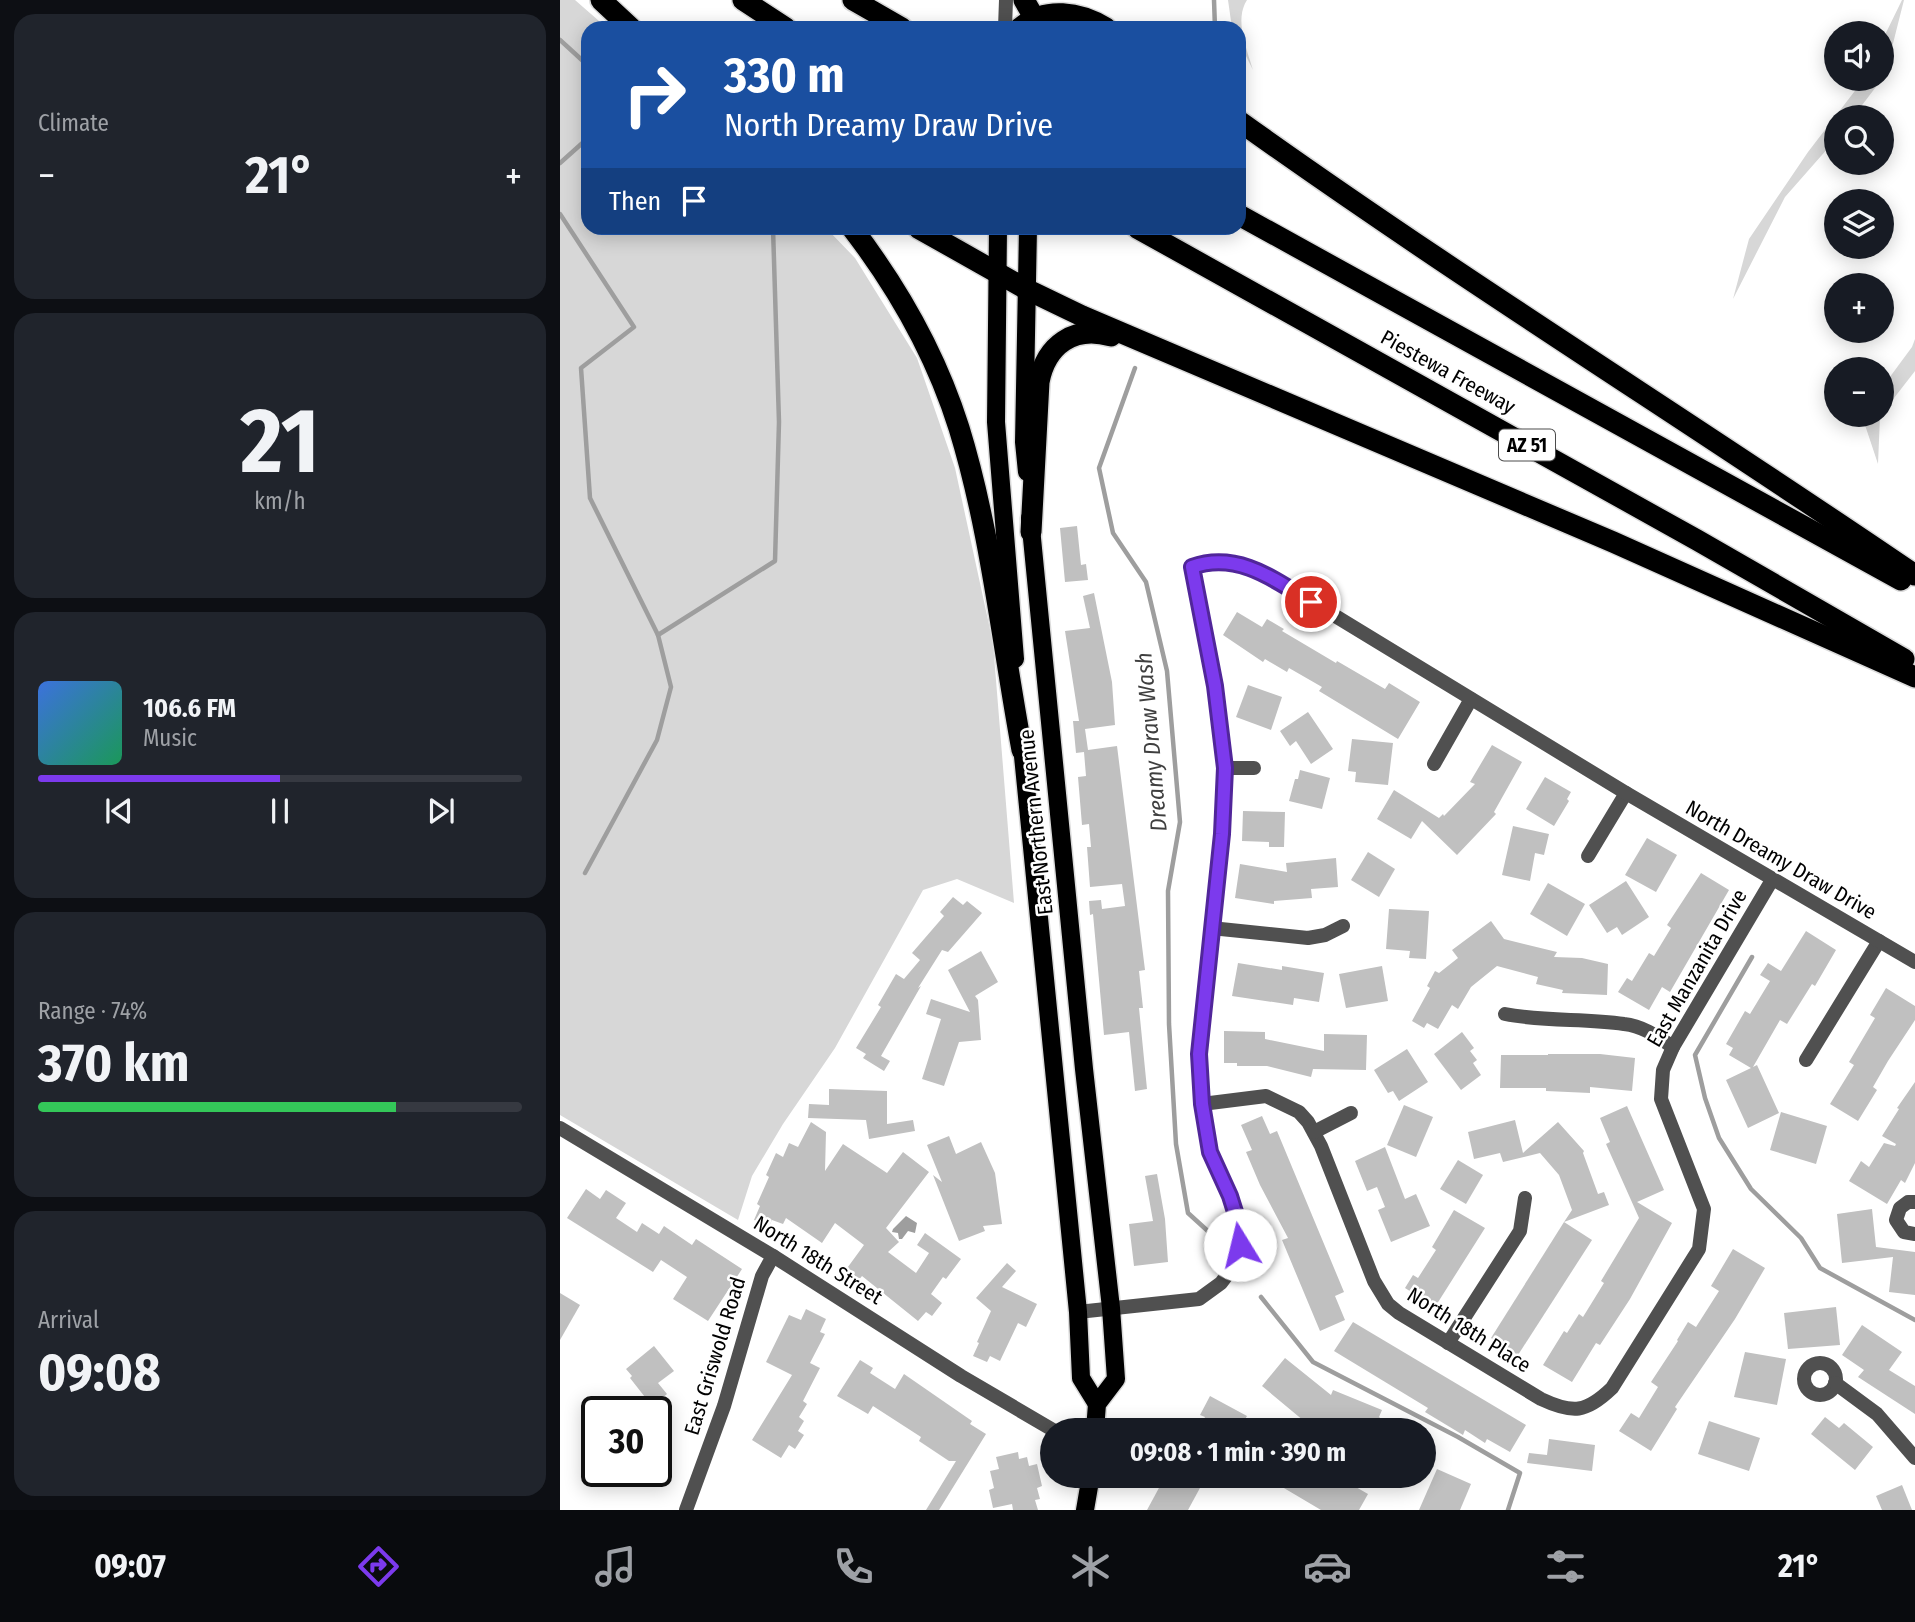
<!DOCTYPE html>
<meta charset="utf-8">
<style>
:root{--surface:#171b24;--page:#20242c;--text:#f1f3f6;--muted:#9ea1a6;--line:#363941;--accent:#7c3aed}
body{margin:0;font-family:"Fira Sans Condensed",sans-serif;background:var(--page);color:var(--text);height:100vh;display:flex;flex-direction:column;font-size:26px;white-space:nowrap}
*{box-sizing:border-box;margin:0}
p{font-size:23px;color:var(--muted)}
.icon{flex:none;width:38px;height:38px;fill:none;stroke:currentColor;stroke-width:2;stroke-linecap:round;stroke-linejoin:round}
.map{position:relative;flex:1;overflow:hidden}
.sheet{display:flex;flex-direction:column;gap:14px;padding:14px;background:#0d0f14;width:560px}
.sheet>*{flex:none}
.hud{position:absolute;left:21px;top:21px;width:665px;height:214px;border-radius:21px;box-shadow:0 4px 18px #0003;background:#1a4fa0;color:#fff;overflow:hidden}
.fabs{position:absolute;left:1264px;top:21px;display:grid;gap:14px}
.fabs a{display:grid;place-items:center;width:70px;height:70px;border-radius:50%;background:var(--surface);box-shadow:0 4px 18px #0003;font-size:35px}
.speed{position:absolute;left:21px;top:1396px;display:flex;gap:14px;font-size:35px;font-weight:700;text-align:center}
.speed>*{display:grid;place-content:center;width:91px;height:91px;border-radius:50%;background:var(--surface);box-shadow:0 4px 18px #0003;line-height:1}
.speed .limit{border:4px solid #111;border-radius:10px;background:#fff;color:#111}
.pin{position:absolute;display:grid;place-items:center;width:60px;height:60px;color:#fff;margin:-30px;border:4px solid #fff;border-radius:50%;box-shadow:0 2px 7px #0007}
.me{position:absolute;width:77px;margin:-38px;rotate:351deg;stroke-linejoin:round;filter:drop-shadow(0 0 5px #0008)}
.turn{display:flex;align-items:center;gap:24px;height:147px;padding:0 28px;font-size:32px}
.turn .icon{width:91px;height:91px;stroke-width:2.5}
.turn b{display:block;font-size:49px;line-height:60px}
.then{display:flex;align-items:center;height:66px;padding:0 28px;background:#0003;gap:14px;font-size:26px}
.big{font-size:52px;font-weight:700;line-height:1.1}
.sheet .widget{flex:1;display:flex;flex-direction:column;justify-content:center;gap:10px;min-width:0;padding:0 24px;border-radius:21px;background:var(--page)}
.sheet .dial{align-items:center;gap:0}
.dial b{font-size:91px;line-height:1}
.song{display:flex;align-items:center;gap:21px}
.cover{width:84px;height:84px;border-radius:10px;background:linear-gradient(135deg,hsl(220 70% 55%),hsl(150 70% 35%))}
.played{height:7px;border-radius:4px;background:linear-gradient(90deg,var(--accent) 50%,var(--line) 50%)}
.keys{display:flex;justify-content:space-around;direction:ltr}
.heat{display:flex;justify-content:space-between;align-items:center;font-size:38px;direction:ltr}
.charge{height:10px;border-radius:5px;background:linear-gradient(90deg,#34c759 74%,var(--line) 0)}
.trip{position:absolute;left:480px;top:1418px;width:396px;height:70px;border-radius:35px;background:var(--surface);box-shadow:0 4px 18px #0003;font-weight:700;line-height:70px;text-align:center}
.menu{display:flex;height:112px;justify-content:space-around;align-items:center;background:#090b0e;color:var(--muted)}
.menu .icon{width:49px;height:49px}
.menu .selected{color:var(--accent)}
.menu b{font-size:32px;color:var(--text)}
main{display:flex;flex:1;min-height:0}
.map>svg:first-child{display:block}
.green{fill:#d7d7d7}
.water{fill:#9e9e9e}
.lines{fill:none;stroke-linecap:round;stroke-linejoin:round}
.stream{stroke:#9e9e9e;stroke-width:4.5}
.building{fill:#c0c0c0}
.primary-casing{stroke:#dbdbdb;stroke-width:21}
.highway-casing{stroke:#dbdbdb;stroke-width:24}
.street{stroke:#505050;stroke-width:14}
.primary{stroke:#000;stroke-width:18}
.highway{stroke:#000;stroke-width:21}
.route-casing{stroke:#51269a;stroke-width:18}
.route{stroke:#7c3aed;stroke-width:12}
.labels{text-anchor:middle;stroke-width:5;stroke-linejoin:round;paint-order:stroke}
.shield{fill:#fff;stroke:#4c4c4c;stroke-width:2}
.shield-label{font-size:19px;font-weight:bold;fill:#000}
.street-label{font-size:21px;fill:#000;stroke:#fff}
.water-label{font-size:23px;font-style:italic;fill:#3f3f3f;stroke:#fff}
</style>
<main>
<section class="sheet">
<div class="widget"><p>Climate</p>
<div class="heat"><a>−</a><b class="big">21°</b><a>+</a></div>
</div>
<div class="widget dial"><b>21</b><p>km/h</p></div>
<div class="widget">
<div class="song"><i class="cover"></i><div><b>106.6 FM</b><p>Music</p></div></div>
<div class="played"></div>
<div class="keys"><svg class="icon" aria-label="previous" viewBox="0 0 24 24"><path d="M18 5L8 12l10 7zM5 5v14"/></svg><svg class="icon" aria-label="pause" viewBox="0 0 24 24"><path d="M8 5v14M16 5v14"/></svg><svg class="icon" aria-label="next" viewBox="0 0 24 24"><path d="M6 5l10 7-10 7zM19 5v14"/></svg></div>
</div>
<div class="widget"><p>Range · 74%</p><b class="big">370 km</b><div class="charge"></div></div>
<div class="widget"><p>Arrival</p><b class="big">09:08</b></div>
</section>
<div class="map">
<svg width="1355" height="1510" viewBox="0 0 1355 1510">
<rect width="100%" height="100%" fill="#fff"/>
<g class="green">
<path d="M0,0H15L47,28H28V228H266L295,258L357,358L395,468L433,643L454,903L397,879L363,890L275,1048L223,1124L192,1176L178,1220L0,1115Z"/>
<path d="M668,0H687C674,20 687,49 693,70L679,42V28H672Z"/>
<path d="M1342,0H1344L1325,75L1293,117H1276V139L1225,197L1173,299L1189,239L1248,152L1304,79H1321V43Z"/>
<path d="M1355,339V371L1320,416L1318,464L1302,416L1321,415V389L1352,347Z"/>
</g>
<path class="water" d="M346,1216L357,1223L355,1233L348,1231L342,1239H339L338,1233L332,1232L333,1229Z"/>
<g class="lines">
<g class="stream">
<path d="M654,0L655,28"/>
<path d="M0,40L23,61L28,101"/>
<path d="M0,163L28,138"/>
<path d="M0,214L74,327L21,368L30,498L98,635L111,687L97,740L25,873"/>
<path d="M575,368L539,468L553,533L586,582L607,671L620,822L608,891L609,1024L616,1144L628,1213L661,1243"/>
<path d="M98,635L215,561L219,422L213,228"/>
<path d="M1192,957L1135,1055L1145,1098L1159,1138L1191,1189L1241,1238L1260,1268L1355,1320"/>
<path d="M701,1297L753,1362L898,1437L960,1473L948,1510"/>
</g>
</g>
<g class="building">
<path d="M517,526L521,565L526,564L528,580L505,582L500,528Z"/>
<path d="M534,593L552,682L555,725L525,729L528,750L557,746L585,970L579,971L583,1008H579L587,1089L575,1091L569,1032L544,1035L533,914L530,915L529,901L541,900L542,909L565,906L562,884L530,887L527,847H531L529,824L522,825L518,777L526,776L524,752L516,753L513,721H519L505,631L530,628L523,596Z"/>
<path d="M677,612L702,627L707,619L724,629L722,631L776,663L777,661L825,689L829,683L860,702L838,739L759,691L762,687L729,668L727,672L705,659L703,662L663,635Z"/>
<path d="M688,685L722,697L711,730L676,717Z"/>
<path d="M748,712L773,749L751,764L736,741L730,746L720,731Z"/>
<path d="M792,739L833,743L828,785L795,782L796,772L788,771Z"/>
<path d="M932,745L962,762L934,812L936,814L897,855L862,821L851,839L817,819L834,790L879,818L883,814L884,816L915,784L910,782Z"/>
<path d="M740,770L770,778L762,809L729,801L735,779H738Z"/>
<path d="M985,777L1011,792L1007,799L1009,801L994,826L966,809Z"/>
<path d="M683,811L725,812L724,847H709V842L682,841Z"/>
<path d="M953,826L989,834L984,855L975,853L970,881L942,875Z"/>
<path d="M1087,838L1117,855L1096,892L1065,875Z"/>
<path d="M808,852L835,869L819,897L791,880Z"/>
<path d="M776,858L778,887L751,889L752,898L714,901V904L675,898L680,864L727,872L726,863Z"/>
<path d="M1141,873L1169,890L1110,992L1102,987L1089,1010L1058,992L1067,978L1072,981L1089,953L1094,956L1111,928L1107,925Z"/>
<path d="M1066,881L1089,917L1062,935L1057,927L1047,933L1029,905Z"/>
<path d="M988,883L1025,904L1007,936L970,914Z"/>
<path d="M393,897L403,905L407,901L422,913L388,952L382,950L358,988L361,986L321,1056L330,1061L324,1071L303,1058L306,1054L296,1048L321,1007L318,1005L336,974L344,979L360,960L352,953L384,916L380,912Z"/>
<path d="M829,909L869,911L866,959L849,958L850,951L826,949Z"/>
<path d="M931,921L944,939L997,952L994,957L1022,958L1048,964L1047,995L1002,993L1003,990L976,984L978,977L937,966L911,987L898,1009L892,1005L878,1029L867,1023L864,1028L852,1021L870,988L867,986L875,971L879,973L898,958L892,950Z"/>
<path d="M1246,931L1276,950L1255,986L1252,984L1227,1024L1220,1020L1193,1067L1197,1065L1219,1113L1188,1128L1166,1080L1191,1068L1169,1055L1173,1048L1166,1044L1185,1011L1190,1014L1210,981L1200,975L1208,963L1221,971Z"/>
<path d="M421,951L438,982L415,996L418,1000L421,1040L399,1042L384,1086L362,1079L381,1019L366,1014L371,999L410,1012L388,970Z"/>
<path d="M678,963L722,970V966L764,973L759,1002L734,998L733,1005L672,996Z"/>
<path d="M822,966L828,1001L786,1008L779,974Z"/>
<path d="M1326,988L1355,1006V1020L1328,1061L1313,1087L1317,1090L1298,1121L1270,1104L1294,1065L1289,1062L1315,1018L1310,1015Z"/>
<path d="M664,1031L705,1032V1039L764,1051V1034L807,1035L806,1070L753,1069L751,1077L707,1066H677V1063H664Z"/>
<path d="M902,1032L914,1048L910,1051L917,1060L913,1063L921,1075L901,1090L874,1054Z"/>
<path d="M847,1049L868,1082L839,1101L833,1091L828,1093L814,1070Z"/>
<path d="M988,1054H1040L1075,1058L1072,1091L1030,1087V1093L986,1091V1088H940L941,1055H988Z"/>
<path d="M1355,1082V1163L1345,1183L1341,1180L1327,1204L1289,1181L1301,1161L1309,1167L1324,1143L1335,1146L1336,1144L1322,1136L1339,1109L1337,1108Z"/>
<path d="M269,1089L327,1091V1124L353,1120L355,1131L309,1139L306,1120L248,1118L249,1104L269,1105Z"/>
<path d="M844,1105L873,1117L856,1157L827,1145Z"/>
<path d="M1067,1106L1104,1190L1077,1202L1112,1223L1070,1299L1040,1345L1036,1343L1012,1382L983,1365L1004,1331L1007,1333L1019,1314L1023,1317L1044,1283L1041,1281L1079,1218L1046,1144L1050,1142L1040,1118Z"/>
<path d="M1221,1112L1267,1126L1256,1164L1210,1150Z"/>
<path d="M702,1116L710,1134L717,1131L784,1292L775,1296L785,1320L760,1331L722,1240L728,1238L700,1185L686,1152L692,1150L681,1125Z"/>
<path d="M955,1120L963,1153L998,1122L1024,1151L1023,1153L1038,1194L1044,1192L1049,1205L1004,1222L1012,1210L999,1175L980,1153L943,1162L940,1153L914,1159L908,1132Z"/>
<path d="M251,1122L266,1132L265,1171L283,1144L327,1173L343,1152L369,1172L326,1228L339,1242L328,1252L356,1273L369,1253L357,1245L365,1233L401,1259L386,1279L383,1277L371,1294L382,1303L372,1316L366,1312L358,1321L302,1276L298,1281L285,1271L304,1245L275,1223L262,1243L226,1218L223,1224L212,1220L209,1226L194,1220L200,1206L197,1204L209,1177L206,1175L216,1153L223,1157L229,1143L238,1147Z"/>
<path d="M389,1136L396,1154L421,1142L435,1173L442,1224L423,1226L425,1231L399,1241L373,1175L382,1182L367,1145Z"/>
<path d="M825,1147L845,1199L856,1194L870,1226L831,1242L818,1210L825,1207L817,1187L807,1191L795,1161Z"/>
<path d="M898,1160L923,1175L906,1204L880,1189Z"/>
<path d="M597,1174L605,1219L608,1262L574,1266L569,1224L593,1221L585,1176Z"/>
<path d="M26,1189L40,1199L46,1190L66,1203L56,1218L77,1232L82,1223L99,1234L104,1226L132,1245L136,1239L182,1269L148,1321L113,1299L127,1277L101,1260L93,1272L7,1218Z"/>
<path d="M1312,1209L1316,1247L1355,1252V1295L1329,1292L1333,1257L1282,1263L1277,1214Z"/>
<path d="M894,1210L925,1228L875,1307L845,1288L853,1275L858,1278L876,1250L872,1247Z"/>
<path d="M1004,1222L1032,1240L958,1355L931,1338Z"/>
<path d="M1173,1249L1205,1268L1175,1319L1115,1407L1117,1409L1091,1451L1059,1431L1071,1413L1079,1418L1098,1387L1091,1382L1118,1341L1117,1340L1128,1322L1136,1327L1159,1291L1151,1286Z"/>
<path d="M447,1263L456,1271L442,1287L477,1304L466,1327L458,1323L440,1361L430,1356L427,1362L413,1356L419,1343L417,1342L431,1311L416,1298Z"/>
<path d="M0,1293L20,1305L0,1340Z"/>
<path d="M1276,1307L1280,1345L1228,1349L1224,1313Z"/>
<path d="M246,1309L266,1319L260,1332L265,1334L250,1363L260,1368L243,1401L247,1404L239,1417L244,1421L238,1431L244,1435L235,1449L229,1445L221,1458L192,1440L232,1375L206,1362L229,1315L241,1320Z"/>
<path d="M793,1322L966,1425L950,1452L927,1439L925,1443L905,1430L903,1435L865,1412L868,1408L774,1351Z"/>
<path d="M1302,1325L1342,1352L1329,1370L1355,1386V1414L1298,1377L1304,1370L1282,1355Z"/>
<path d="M94,1346L114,1371L98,1383L107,1394L92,1406L70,1378L72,1376L66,1369Z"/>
<path d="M1185,1352L1226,1359L1217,1405L1174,1397Z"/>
<path d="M725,1358L771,1395L773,1390L822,1410L819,1417L834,1430H762L744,1421L702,1386Z"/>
<path d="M300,1360L313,1368L310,1373L335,1389L344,1374L412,1421L410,1424L426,1434L379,1510H366L396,1461H389L359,1441L361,1437L313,1406L308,1414L277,1396Z"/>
<path d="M650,1396L687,1416L679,1430L673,1428L672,1430H638L645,1417L640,1415Z"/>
<path d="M1265,1417L1279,1428L1284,1423L1313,1447L1295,1470L1251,1434Z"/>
<path d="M1149,1421L1200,1438L1189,1471L1138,1454Z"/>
<path d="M989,1439L1035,1445L1032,1471L967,1463L969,1453L987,1455Z"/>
<path d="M458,1452L459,1459L467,1457L469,1466L477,1464L482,1486L477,1488L480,1499L475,1500L478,1510H453L452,1504L433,1508L429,1490L434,1488L430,1471L439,1469L436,1457Z"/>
<path d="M877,1469L911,1484L900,1510H859Z"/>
<path d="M606,1475H647L628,1510H587Z"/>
<path d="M702,1475H775L808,1494L799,1510H761Z"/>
<path d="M1342,1485L1352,1510H1322L1316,1496Z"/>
</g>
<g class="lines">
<g class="primary-casing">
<g id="primary">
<path d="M438,228L436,422L455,659"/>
<path d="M467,472L464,442L468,228"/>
<path d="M470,518L524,1069L551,1308L556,1379L537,1404L535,1430"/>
<path d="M461,736L518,1312L521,1378L537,1404"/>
<path d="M525,1510L531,1475"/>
</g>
</g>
<g class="highway-casing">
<g id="highway">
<path d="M41,0L71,28"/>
<path d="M183,0L226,28"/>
<path d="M293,0L342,28"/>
<path d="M464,0L475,19"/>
<path d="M460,28C485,6 520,12 546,28"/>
<path d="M679,121C900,279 1131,422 1355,575"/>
<path d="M679,215L1341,580"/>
<path d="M292,228C338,288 376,355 399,428C431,532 442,643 462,750"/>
<path d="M358,228L466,289L522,316L1053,542L1355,677"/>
<path d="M577,228L1137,540L1344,659"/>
<path d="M471,532L479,382C486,345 514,325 551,336"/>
</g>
</g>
<g class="street">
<path d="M445,28L446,0"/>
<path d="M874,764L911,699"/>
<path d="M665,768H694"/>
<path d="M1028,856L1066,793"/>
<path d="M651,928L748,938L765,935L783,926"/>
<path d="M945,1014C985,1022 1025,1018 1064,1024C1083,1026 1098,1037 1113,1047"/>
<path d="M1246,1060L1319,941"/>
<path d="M642,1104L706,1096L739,1112L748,1122L761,1146L814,1281L828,1304L839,1313L981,1399C1013,1414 1026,1413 1052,1388L1139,1249L1144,1209L1101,1099L1103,1070L1113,1047L1212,880"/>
<path d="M0,1128L213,1256L401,1376L493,1430"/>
<path d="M754,1132L791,1113"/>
<path d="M1355,1202H1348L1340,1208L1336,1220L1344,1232L1355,1234"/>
<path d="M518,1312L639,1299L661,1283L679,1259L681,1231L670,1196L650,1152L642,1104L639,1054L662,834L665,768L655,686L632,567C659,557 682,564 708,575L1066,793L1355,962"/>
<path d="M888,1343L960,1231L965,1198"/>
<circle cx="1260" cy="1379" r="16"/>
<path d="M1275,1383L1317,1414L1355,1458"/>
<path d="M126,1510L164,1406L202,1276L213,1256"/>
</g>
<use href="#primary" class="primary"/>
<use href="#highway" class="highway"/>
</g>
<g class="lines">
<g class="route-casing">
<path id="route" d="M680,1245L681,1231L670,1196L650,1152L642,1104L639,1054L662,834L665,768L655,686L632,567C677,551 714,579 751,602"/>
</g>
<use href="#route" class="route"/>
</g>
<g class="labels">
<rect class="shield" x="939" y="429.5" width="56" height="31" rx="5"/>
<g class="shield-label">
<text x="967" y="452">AZ 51</text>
</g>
<g class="street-label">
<text transform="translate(888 372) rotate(29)" y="7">Piestewa Freeway</text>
<text transform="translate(476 822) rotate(-96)" y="7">East Northern Avenue</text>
<text transform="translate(1221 860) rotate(30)" y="7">North Dreamy Draw Drive</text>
<text transform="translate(1137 968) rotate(-60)" y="7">East Manzanita Drive</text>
<text transform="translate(258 1260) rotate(32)" y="7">North 18th Street</text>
<text transform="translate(909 1330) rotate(32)" y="7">North 18th Place</text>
<text transform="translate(155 1356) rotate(-73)" y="7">East Griswold Road</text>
</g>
<g class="water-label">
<text transform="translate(591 742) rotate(-95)" y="8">Dreamy Draw Wash</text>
</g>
</g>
</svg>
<div class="fabs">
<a><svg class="icon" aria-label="sound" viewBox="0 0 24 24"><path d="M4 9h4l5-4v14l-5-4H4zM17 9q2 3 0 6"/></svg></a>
<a><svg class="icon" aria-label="search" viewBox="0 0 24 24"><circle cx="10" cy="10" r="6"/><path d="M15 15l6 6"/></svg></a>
<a><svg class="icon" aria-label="layers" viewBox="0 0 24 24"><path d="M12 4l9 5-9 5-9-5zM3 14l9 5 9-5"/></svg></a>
<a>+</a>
<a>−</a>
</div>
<div class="speed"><div class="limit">30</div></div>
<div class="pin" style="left:751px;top:602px;background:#d93025"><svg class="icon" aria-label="arrive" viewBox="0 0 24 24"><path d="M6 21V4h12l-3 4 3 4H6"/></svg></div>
<svg class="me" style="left:680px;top:1245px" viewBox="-20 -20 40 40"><circle r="19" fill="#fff"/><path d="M0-13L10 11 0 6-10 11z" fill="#7c3aed"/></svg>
<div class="trip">09:08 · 1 min · 390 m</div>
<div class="hud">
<div class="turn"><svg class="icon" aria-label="right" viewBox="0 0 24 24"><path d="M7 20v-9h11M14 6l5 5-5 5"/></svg><div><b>330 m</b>North Dreamy Draw Drive</div></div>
<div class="then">Then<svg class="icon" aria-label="arrive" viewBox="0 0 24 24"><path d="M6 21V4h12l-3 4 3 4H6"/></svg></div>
</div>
</div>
</main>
<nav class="menu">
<b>09:07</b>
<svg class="icon selected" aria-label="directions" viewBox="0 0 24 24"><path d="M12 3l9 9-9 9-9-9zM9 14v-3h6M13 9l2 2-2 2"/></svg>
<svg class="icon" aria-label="music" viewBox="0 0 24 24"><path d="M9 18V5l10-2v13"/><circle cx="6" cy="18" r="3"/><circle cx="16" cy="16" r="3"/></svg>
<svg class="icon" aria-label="phone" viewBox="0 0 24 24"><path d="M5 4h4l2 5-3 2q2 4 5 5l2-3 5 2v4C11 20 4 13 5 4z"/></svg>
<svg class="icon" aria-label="climate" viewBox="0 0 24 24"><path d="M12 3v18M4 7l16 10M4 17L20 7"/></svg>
<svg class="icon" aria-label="car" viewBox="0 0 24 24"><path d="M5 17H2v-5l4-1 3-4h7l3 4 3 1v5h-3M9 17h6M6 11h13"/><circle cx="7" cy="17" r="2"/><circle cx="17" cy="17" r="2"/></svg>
<svg class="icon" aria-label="filters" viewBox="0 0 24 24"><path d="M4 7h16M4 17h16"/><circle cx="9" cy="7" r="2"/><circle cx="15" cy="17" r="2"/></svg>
<b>21°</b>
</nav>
